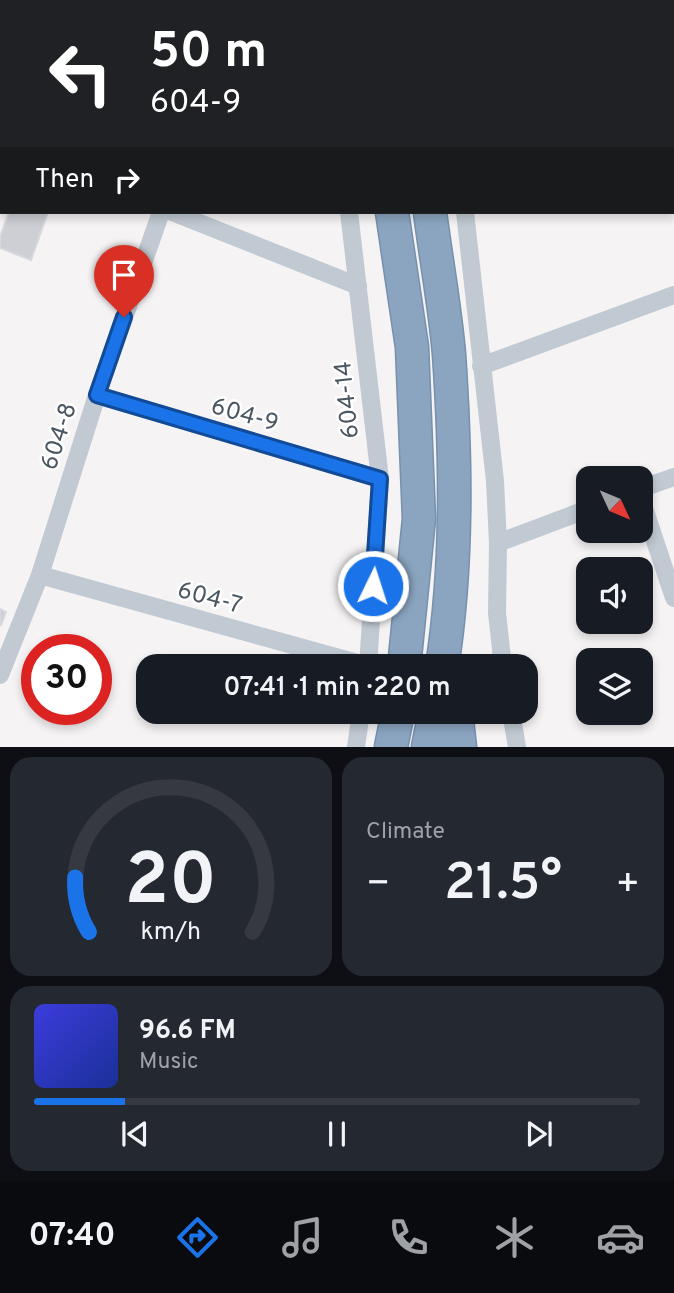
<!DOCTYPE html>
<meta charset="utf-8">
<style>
:root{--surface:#171b24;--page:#242831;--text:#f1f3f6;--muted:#9ea1a6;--line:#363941;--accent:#1a73e8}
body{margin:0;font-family:Overpass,sans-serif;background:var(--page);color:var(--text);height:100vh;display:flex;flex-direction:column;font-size:26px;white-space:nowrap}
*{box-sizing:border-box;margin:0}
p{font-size:23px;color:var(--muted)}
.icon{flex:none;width:38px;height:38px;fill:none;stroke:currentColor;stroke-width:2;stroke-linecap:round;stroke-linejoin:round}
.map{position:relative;height:747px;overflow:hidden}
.panel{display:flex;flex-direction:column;gap:10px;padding:10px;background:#0d0f14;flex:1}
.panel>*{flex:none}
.hud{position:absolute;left:0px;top:0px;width:676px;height:214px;box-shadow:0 4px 10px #0003;background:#202124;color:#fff;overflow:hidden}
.needle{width:46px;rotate:134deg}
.buttons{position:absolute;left:576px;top:466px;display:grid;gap:14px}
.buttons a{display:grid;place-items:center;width:77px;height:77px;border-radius:14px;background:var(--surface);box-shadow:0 4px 10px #0003;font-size:35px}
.speed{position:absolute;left:21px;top:634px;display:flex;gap:14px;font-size:35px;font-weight:700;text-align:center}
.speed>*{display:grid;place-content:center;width:91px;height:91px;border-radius:50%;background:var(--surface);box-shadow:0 4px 10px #0003;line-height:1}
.speed .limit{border:10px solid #d22;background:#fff;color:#111}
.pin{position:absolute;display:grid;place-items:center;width:60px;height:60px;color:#fff;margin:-72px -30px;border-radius:50% 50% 50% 0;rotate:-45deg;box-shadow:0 0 7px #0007}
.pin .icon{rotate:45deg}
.me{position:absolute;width:77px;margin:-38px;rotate:4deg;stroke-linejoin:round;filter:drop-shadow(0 0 5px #0008)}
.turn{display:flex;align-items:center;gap:24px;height:147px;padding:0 35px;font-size:32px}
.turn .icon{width:91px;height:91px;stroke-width:2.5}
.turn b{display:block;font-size:49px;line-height:60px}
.then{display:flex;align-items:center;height:66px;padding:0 35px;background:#0003;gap:14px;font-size:26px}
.big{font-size:52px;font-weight:600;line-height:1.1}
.panel .widget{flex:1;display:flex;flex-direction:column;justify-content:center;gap:10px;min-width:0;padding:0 24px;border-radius:21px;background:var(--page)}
.panel .dial{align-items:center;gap:0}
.dial svg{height:182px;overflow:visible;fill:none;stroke:var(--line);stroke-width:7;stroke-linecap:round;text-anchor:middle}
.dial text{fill:var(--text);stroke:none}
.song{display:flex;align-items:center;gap:21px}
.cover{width:84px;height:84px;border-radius:10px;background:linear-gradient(135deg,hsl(240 70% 55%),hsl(230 70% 35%))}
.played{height:7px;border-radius:4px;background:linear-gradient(90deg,var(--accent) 15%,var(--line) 15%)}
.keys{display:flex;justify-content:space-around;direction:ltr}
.heat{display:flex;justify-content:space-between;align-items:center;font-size:38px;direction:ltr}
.panel .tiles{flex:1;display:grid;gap:10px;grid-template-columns:1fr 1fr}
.widget:last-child{grid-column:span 2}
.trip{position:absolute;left:136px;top:654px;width:402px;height:70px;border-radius:21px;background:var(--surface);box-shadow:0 4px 10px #0003;font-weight:600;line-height:70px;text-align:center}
.tab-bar{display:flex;height:112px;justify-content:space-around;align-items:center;background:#090b0e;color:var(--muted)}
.tab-bar .icon{width:49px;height:49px}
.tab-bar .selected{color:var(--accent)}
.tab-bar b{font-size:32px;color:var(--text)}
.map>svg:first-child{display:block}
.building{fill:#cdcfd5;stroke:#d7d9de;stroke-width:2}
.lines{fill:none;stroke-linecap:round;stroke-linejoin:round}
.motorway-casing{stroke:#7690ad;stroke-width:35}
.minor{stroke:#c1cad2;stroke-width:18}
.motorway{stroke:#8ba5c1;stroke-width:32}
.route-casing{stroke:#114b97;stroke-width:18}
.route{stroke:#1a73e8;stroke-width:12}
.labels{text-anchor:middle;stroke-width:5;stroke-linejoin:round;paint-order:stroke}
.street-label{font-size:24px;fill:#4a5661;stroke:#fff}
</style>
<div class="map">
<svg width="674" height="747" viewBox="0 0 674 747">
<rect width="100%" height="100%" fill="#f5f3f3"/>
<g class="building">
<path d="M9,212H48L31,260L0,248V237Z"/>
<path d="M0,609L6,612L1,625H0Z"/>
</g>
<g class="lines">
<g class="motorway-casing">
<g id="motorway">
<path d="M363,0V2"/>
<path d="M400,0V2"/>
<path d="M392,212L412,347L419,519L404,667"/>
<path d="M430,212C436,259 445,307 449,354C456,457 458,564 442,667"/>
<path d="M456,712L460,747"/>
<path d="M391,747L398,712"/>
<path d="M428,747L435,712"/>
</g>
</g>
<g class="minor">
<path d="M88,0L93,2"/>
<path d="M326,0V2"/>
<path d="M439,0V2"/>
<path d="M638,0V2"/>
<path d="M514,2L519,0"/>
<path d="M674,89V90"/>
<path d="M0,149H2"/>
<path d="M0,191L2,186"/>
<path d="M172,212L358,286"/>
<path d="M349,212L380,479L368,667"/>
<path d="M465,212L495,481L498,543L497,613L503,667"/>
<path d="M481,366L674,295"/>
<path d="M97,395L380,479"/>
<path d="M640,489L674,477"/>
<path d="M640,496L674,598"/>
<path d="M498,543L588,509"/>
<path d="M40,575L368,666"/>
<path d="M0,675L40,575L97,395L161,212"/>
<path d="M511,712L517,747"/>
<path d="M356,747L361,712"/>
</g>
<use href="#motorway" class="motorway"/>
</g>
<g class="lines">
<g class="route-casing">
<path id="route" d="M124,317L97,395L380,479L373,586"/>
</g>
<use href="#route" class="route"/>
</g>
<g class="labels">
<g class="street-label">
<text transform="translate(346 400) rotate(-96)" y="8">604-14</text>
<text transform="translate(245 414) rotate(16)" y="8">604-9</text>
<text transform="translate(58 436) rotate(-72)" y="8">604-8</text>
<text transform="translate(210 597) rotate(15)" y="8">604-7</text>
</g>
</g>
</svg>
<div class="buttons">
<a><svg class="needle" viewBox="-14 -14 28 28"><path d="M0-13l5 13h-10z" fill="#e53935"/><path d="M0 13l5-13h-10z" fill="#9ea1a6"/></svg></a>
<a><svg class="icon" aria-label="sound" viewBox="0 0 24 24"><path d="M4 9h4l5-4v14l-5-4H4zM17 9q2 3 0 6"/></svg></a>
<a><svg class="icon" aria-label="layers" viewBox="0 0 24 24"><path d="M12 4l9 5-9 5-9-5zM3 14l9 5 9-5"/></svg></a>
</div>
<div class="speed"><div class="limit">30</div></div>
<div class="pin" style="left:124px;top:317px;background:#d93025"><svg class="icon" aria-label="arrive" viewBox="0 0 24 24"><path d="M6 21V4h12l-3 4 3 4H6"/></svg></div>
<svg class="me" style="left:373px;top:586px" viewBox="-20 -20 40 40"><circle r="17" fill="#1a73e8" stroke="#fff" stroke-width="3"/><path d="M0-11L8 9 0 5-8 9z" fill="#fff"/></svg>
<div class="trip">07:41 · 1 min · 220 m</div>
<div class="hud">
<div class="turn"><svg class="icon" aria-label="left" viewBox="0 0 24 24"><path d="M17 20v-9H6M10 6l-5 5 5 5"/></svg><div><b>50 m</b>604-9</div></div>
<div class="then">Then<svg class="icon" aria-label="right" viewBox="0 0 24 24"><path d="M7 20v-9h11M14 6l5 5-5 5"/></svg></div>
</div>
</div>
<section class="panel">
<div class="tiles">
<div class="widget dial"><svg viewBox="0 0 100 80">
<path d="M14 69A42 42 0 1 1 86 69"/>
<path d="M14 69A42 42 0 0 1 8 45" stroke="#1a73e8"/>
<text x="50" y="56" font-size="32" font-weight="700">20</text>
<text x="50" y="72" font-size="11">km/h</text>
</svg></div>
<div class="widget"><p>Climate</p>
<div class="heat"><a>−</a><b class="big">21.5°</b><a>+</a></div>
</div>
<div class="widget">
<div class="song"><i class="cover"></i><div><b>96.6 FM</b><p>Music</p></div></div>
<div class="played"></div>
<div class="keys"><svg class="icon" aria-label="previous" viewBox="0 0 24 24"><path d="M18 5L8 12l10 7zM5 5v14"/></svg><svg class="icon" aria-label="pause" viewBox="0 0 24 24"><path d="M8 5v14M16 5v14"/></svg><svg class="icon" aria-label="next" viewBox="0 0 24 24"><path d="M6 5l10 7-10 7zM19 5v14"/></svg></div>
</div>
</div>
</section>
<nav class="tab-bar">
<b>07:40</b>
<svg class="icon selected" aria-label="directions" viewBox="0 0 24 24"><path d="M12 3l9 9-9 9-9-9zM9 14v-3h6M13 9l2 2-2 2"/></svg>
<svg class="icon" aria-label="music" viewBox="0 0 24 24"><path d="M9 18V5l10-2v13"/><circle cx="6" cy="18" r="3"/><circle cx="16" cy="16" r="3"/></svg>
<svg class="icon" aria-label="phone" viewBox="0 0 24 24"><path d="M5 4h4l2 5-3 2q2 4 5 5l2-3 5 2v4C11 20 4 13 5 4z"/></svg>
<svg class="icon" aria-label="climate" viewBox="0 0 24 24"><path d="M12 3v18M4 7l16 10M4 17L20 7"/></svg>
<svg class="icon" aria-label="car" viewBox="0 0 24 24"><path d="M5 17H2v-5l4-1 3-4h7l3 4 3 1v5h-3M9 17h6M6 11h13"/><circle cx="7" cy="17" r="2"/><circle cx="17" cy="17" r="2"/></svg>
</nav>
